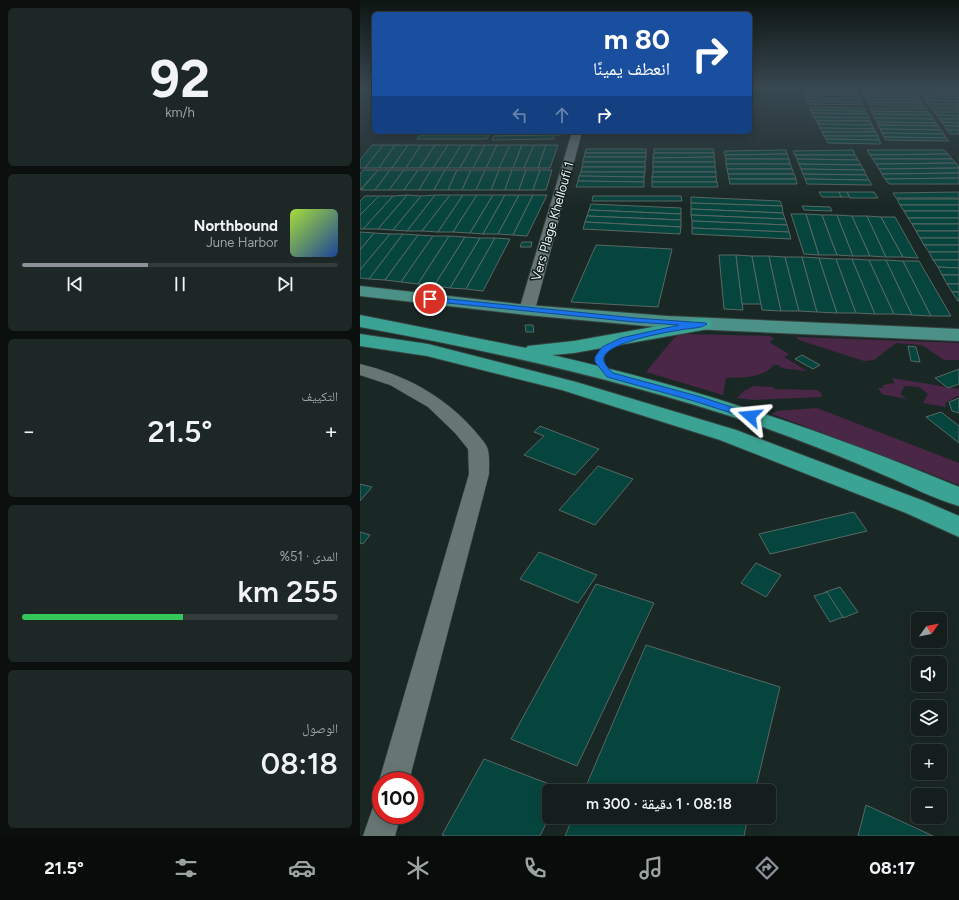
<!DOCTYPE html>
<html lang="ar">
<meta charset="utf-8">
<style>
:root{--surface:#141e1c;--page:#1d2725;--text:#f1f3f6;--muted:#9da2a3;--line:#333c3b;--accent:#8c9099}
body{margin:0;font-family:Figtree,"Noto Naskh Arabic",sans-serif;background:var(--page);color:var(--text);direction:rtl;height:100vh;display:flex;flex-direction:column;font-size:15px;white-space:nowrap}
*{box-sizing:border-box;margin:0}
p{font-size:13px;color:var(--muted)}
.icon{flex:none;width:22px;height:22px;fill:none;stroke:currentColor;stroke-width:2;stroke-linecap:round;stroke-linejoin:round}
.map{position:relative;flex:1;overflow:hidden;direction:ltr}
.sheet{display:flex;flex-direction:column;gap:8px;padding:8px;background:#0b100f;width:360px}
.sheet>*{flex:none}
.top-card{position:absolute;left:12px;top:12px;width:380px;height:122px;border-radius:6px;box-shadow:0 2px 10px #0003,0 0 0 1px var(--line);direction:rtl;background:#1a4fa0;color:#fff;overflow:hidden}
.needle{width:26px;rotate:57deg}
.buttons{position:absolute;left:551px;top:612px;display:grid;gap:8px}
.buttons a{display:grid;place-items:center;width:36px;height:36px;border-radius:6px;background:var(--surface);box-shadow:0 2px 10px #0003,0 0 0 1px var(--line);font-size:20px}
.speed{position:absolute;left:12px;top:772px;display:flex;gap:8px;font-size:20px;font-weight:700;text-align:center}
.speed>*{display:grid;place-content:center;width:52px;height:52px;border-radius:50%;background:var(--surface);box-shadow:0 2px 10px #0003,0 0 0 1px var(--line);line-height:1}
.speed .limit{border:6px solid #d22;background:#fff;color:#111}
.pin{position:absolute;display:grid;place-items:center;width:34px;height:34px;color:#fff;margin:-17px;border:2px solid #fff;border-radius:50%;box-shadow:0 1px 4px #0007}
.me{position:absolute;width:44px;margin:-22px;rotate:288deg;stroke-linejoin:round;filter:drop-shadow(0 0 3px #0008)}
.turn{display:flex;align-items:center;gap:14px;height:84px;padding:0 16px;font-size:18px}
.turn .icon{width:52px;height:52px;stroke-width:2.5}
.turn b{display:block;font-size:28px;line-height:34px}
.lanes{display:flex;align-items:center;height:38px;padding:0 16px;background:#0003;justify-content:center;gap:20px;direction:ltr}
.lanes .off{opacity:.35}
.big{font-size:30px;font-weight:600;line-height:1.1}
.sheet .widget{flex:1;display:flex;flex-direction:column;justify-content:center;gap:6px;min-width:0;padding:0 14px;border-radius:6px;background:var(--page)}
.sheet .dial{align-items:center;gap:0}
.dial b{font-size:52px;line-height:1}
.song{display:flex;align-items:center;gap:12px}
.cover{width:48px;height:48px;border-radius:6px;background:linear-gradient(135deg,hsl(80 70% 55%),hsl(220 70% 35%))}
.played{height:4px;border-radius:2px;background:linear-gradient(90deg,var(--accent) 40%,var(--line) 40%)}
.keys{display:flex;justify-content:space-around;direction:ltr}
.heat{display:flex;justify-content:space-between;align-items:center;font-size:22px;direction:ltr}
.charge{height:6px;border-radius:3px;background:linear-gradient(90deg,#34c759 51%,var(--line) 0)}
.trip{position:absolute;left:182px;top:784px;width:234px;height:40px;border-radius:6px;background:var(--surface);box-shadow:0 2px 10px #0003,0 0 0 1px var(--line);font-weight:600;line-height:40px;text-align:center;direction:rtl}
.menu{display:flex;height:64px;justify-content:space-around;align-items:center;background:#080c0b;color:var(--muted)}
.menu .icon{width:28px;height:28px}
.menu .active{color:var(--accent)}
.menu b{font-size:18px;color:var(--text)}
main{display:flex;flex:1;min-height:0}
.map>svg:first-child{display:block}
.green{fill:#4a2747}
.building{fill:#06453d;stroke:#596865}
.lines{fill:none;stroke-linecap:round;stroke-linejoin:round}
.minor-casing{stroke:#374240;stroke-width:1}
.major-casing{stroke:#374240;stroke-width:2}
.highway-casing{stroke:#374240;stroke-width:2}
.minor{fill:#667673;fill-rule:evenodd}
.major{fill:#4c9187;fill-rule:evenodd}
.highway{fill:#3ba394;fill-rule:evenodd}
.route{fill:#1a73e8;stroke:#114b97}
.labels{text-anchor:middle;stroke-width:3;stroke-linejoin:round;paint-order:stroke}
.far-street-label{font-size:13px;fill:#eaf2f1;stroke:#111e1c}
</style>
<main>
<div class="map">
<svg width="599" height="836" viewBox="0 0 599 836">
<rect width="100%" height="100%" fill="#1a2825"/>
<g class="green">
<path d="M320,334L410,336L414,339L409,342L429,354L424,357L447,371L427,369L420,367L419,365H414C401,379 384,377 366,378L363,395L286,372L314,338Z"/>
<path d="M436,337L599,343V360H584L562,345L536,343L514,360L504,361L439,340Z"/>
<path d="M532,378L599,389V397L597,396L585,403L586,407L563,403L568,394L559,387L545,386L540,394L547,399L522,394L518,388H524L522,385L535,383Z"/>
<path d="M394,386L413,387L414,389L457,390L461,393L462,397L393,400L377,398L384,391Z"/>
<path d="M457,408L599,463V485L548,465L412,414L417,411Z"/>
</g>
<g class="building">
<path d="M443,89L496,90L497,93L444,92Z"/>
<path d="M501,89H553L554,91L501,90Z"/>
<path d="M558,89H599V92L559,91Z"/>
<path d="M501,90L554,91L556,94L503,93Z"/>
<path d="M559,91L599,92V95L561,94Z"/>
<path d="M444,92L497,93L499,96L444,95Z"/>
<path d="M503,93L556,94L558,97L504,96Z"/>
<path d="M561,94L599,95V98L564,97Z"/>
<path d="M444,95L499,96L500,99L445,98Z"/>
<path d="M504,96L558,97L560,100L506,99Z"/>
<path d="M564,97L599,98V101L566,100Z"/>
<path d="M445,98L500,99L501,102L446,101Z"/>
<path d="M506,99L560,100L562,103L507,102Z"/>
<path d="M566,100L599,101V104H568Z"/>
<path d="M446,101L501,102L503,105L447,104Z"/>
<path d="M507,102L562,103L564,106L509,105Z"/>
<path d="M568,104H599V107H570Z"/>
<path d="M449,107L504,108L505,111L450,110Z"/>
<path d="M510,108H566L568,112L511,111Z"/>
<path d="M572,109H599V112H574Z"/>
<path d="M450,110L505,111L507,114L452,113Z"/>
<path d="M511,111L568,112L571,115L513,114Z"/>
<path d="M574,112H599V116L577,115Z"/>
<path d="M452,113L507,114L509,118L454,117Z"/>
<path d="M513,114L571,115L573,119L515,118Z"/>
<path d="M577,115L599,116V119H579Z"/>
<path d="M454,117L509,118L510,121H456Z"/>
<path d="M515,118L573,119L576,123L517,122Z"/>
<path d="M579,119H599V123L582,122Z"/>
<path d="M456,121H510L512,125L458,124Z"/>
<path d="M517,122L576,123L578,126L518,125Z"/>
<path d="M582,122L599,123V126H585Z"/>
<path d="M458,124L512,125L514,129L460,128Z"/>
<path d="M518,125L578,126L581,130L520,129Z"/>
<path d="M585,126H599V130H587Z"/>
<path d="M460,128L514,129L516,132H462Z"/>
<path d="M520,129L581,130L584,134L522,133Z"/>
<path d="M587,130H599V134H590Z"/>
<path d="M62,132H131L129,135H60Z"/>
<path d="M136,132H203L201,135L134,136Z"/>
<path d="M462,132H516L518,136H464Z"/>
<path d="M522,133L584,134L586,138L524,137Z"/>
<path d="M60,135H129L127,139H57Z"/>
<path d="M194,135V139L132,140L134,136Z"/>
<path d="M464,136H518L519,140L466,139Z"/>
<path d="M524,137L586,138L589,141L526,140Z"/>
<path d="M466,139L519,140L521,144L468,143Z"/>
<path d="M12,145H23L5,168H0V160Z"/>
<path d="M23,145H35L19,168H5Z"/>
<path d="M35,145H48L32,168H19Z"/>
<path d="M48,145H61L46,168H32Z"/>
<path d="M61,145H75L60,168H46Z"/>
<path d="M75,145H88L73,168H60Z"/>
<path d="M88,145H101L87,168H73Z"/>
<path d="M101,145H113L100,168H87Z"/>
<path d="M113,145H125L113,168H100Z"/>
<path d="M125,145H137L126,168H113Z"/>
<path d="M137,145H150L139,168H126Z"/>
<path d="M150,145H162L153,168H139Z"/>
<path d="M162,145H174L164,168H153Z"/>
<path d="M174,145H186L178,168H164Z"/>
<path d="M186,145H198L190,168H178Z"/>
<path d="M226,149H286V153H225Z"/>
<path d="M294,149H353L354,153H294Z"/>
<path d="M426,150L427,154L365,155L364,151Z"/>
<path d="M493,150L495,155H435L433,151Z"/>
<path d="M507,150H584L588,154L510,155Z"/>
<path d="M225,153H286V157H224Z"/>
<path d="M294,153H354V157L293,158Z"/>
<path d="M427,154L429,159H366L365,155Z"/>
<path d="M588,154L592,159H513L510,155Z"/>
<path d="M435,155H495L498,160L437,159Z"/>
<path d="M224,157H286L285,162H223Z"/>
<path d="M354,157L355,162H293V158Z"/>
<path d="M366,159H429L430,164H366Z"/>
<path d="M437,159L498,160L501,165L439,164Z"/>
<path d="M513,159H592L596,163L516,164Z"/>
<path d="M223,162H285V167H222Z"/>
<rect x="293" y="162" width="62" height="5"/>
<path d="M596,163L599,168L519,169L516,164Z"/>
<path d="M366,164H430L432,169H367Z"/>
<path d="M439,164L501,165L504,170L441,169Z"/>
<path d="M222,167H285V172H221Z"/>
<path d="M293,167H355L356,172H293Z"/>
<path d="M599,168V173L522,174L519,169Z"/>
<path d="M367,169H432L434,174H368Z"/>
<path d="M441,169L504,170L506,175L443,174Z"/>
<path d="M3,170H18L0,190V174Z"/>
<path d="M18,170H30L15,190H1Z"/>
<path d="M30,170H44L29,190H15Z"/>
<path d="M44,170H58L44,190H29Z"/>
<path d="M58,170H71L59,190H44Z"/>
<path d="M71,170H85L74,190H59Z"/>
<path d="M85,170H97L88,190H74Z"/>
<path d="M97,170H111L102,190H88Z"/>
<path d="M111,170H125L116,190H102Z"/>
<path d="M125,170H139L131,190H116Z"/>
<path d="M139,170H152L145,190H131Z"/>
<path d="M152,170H166L159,190H145Z"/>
<path d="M166,170H180L173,190H159Z"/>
<path d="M180,170H192L186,190H173Z"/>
<path d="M221,172H285L284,177L219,176Z"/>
<path d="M293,172H356V177H292Z"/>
<path d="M599,173V178L525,179L522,174Z"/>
<path d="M368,174H434L436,179H369Z"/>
<path d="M443,174L506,175L509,180L445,179Z"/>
<path d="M219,176L284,177V182L218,181Z"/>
<path d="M292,177H356L357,182H292Z"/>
<path d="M599,178V184H529L525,179Z"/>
<path d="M369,179H436L437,184H370Z"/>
<path d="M445,179L509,180L512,185L447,184Z"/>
<path d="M218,181L284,182V187H216Z"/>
<path d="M292,182H357L358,187H292Z"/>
<path d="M459,192H479L482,197H462Z"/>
<path d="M479,192H487L490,197H481Z"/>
<path d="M487,192H514L518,198H490Z"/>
<path d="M599,192V198H536L533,193Z"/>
<path d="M47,195L61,196L33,230L18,229Z"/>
<path d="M47,195L18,229H3L33,196Z"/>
<path d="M75,195H90L62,231H47Z"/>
<path d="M75,195L47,231L33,230L61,196Z"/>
<path d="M90,195H103L78,232L62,231Z"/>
<path d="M103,195H117L93,232H78Z"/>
<path d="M117,195H133L110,233L93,232Z"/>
<path d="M133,195H145L123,234L110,233Z"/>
<path d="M145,195H159L138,234H123Z"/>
<path d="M159,195H173L153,235L138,234Z"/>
<path d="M173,195H187L167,236L153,235Z"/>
<path d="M5,196H19L0,215V201Z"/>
<path d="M19,196H33L3,229H0V215Z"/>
<path d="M233,196H321L322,201H232Z"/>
<path d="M331,197L420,201L422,206L331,203Z"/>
<path d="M537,199H599V205H540Z"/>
<path d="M331,203L422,206L423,213L331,209Z"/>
<path d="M231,204L321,208V214L229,210Z"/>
<path d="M540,205H599V211H544Z"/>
<path d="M442,206L470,207L472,211L444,210Z"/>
<path d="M331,209L423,213L425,219L331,215Z"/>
<path d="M229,210L321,214V220L227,216Z"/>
<path d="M544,211H599V218H548Z"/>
<path d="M431,214H446L459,255L444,254Z"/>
<path d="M446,214L462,215L477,255H459Z"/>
<path d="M331,215L425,219L427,225L332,221Z"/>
<path d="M462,215H477L493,256L477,255Z"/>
<path d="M477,215L492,216L510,256H493Z"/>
<path d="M227,216L321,220V227L225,222Z"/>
<path d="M492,216H507L526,257L510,256Z"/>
<path d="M507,216L521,217L543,257H526Z"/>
<path d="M521,217H535L558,258L543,257Z"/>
<path d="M548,218H599V224H552Z"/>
<path d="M332,221L427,225L429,232L332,228Z"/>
<path d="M225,222L321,227L320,234L223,229Z"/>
<path d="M552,224H599V231H556Z"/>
<path d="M332,228L429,232L431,239L332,234Z"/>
<path d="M556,231H599V238H560Z"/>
<path d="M0,232L14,233L0,250Z"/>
<path d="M14,233L30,234L0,270V250Z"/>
<path d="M30,234H43L9,279L0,278V270Z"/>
<path d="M43,234L58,235L25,280L9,279Z"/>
<path d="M58,235L73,236L41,282L25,280Z"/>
<path d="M73,236H89L58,284L41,282Z"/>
<path d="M89,236L105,237L74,286L58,284Z"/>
<path d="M105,237L120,238L90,288L74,286Z"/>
<path d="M120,238H135L106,289L90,288Z"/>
<path d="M135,238L150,239L123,291L106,289Z"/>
<path d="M560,238H599V245H564Z"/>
<path d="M162,242H172L171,247H160Z"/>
<path d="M236,245L312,249L298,307L211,302Z"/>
<path d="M564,245H599V252H569Z"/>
<path d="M569,252H599V260H573Z"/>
<path d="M359,255H376L383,310L364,309Z"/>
<path d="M376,255L392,256L401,304H382Z"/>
<path d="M392,256H409L421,311L402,310Z"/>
<path d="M409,256L425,257L439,311H421Z"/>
<path d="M425,257H442L457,312L439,311Z"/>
<path d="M442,257L459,258L477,313L457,312Z"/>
<path d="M459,258L476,259L496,313H477Z"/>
<path d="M476,259H492L515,314L496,313Z"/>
<path d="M492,259L509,260L534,314H515Z"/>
<path d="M509,260H526L552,315L534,314Z"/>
<path d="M526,260L543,261L571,316L552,315Z"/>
<path d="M573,260H599V268L578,267Z"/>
<path d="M543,261H559L591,316H571Z"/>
<path d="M578,267L599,268V275H582Z"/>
<path d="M582,275H599V284H587Z"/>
<path d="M587,284H599V292H592Z"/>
<path d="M592,292H599V301H598Z"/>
<path d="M165,325H173L174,332H166Z"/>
<path d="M548,346L556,347L560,362L551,361Z"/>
<path d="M442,355L460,365L453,369L435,359Z"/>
<path d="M599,369V384L588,388L575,378Z"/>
<path d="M599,398V413L592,411L589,402Z"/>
<path d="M581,412L599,426V443L566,417Z"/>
<path d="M180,426L239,449L215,475L164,455L184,436L174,432Z"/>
<path d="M238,466L273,479L235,525L199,510Z"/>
<path d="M0,484L12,487L0,501Z"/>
<path d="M494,512L507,531L410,554L399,534Z"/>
<path d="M0,532L10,535L3,544L0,543Z"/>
<path d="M179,552L237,575L218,603L160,579Z"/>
<path d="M396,563L421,575L406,597L381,583Z"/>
<path d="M236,584L294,603L217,766L151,739Z"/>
<path d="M480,587L498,612L483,618L465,592Z"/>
<path d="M467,592L483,617L470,622L454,596Z"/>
<path d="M286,645L420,687L395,791H224Z"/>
<path d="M124,759L202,789L201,791H189V817L180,836H86L82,835Z"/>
<path d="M506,805L573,836H498Z"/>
<path d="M213,817H388L384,836H205Z"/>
</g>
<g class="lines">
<g class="minor-casing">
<g id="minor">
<path d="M212,132H222L175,310L173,313L167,315L161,313L159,310Z"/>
<path d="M0,364C45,375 83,395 114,430C118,435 124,441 127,447C130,454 129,466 129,474L49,781H21V786L19,781L109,474L108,449L95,433L68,407L30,385L0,375Z"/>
<path d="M21,801V815H41L35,836H3L14,804Z"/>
</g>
</g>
<g class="major-casing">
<path id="major" d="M0,286L167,305L307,316L599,329V341L307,328L167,315L0,296Z"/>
</g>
<g class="highway-casing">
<g id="highway">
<path d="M0,315L166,348L168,346L214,341L343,318L350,320L352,324L350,328L343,330L214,353L192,355C333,387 466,431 599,487V506C574,499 550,486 526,476C483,457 439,440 394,424C266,381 133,351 0,327Z"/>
<path d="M0,334L68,344L216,382L376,430L564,501L599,516V537L546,513L360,440L202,390L67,356L0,346Z"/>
</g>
</g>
<use href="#minor" class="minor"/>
<use href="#major" class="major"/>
<use href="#highway" class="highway"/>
</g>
<linearGradient id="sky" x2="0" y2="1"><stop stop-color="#0e1614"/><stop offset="0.43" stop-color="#384851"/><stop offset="1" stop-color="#384851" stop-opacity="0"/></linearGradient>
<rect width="599" height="206" fill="url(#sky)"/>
<path class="route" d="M70,297L275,318L346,323L347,324C341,329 328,328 320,330C308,332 239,343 244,361C245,365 250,370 253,373L341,397L393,414L394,416L393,418H387L334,401L247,377L235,362V357L242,347L261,338L319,325L275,322L68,301V298Z"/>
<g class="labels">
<g class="far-street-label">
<text transform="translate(192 221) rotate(-74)" y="5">Vers Plage Khelloufi 1</text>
</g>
</g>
</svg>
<div class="buttons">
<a><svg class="needle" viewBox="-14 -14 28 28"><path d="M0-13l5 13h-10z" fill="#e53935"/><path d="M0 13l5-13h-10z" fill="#9da2a3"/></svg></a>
<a><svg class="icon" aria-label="sound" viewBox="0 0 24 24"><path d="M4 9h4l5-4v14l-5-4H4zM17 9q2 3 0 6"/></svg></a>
<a><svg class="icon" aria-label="layers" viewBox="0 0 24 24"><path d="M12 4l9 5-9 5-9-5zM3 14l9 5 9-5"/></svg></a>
<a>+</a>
<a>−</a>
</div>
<div class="speed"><div class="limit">100</div></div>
<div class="pin" style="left:70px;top:299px;background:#d93025"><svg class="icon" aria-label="arrive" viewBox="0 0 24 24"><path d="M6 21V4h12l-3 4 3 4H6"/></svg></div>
<svg class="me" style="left:390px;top:416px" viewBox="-20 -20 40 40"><path d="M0-17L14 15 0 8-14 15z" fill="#1a73e8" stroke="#fff" stroke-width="4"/></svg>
<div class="trip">08:18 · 1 دقيقة · 300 m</div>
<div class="top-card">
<div class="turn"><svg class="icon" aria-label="right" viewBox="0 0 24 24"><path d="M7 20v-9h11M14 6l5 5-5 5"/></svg><div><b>80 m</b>انعطف يمينًا</div></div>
<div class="lanes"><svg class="icon off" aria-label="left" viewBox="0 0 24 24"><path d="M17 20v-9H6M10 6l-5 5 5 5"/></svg><svg class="icon off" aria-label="ahead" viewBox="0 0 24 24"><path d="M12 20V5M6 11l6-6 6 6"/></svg><svg class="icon" aria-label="right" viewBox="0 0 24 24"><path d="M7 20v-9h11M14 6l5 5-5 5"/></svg></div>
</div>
</div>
<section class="sheet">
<div class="widget dial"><b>92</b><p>km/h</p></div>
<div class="widget">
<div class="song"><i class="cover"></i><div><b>Northbound</b><p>June Harbor</p></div></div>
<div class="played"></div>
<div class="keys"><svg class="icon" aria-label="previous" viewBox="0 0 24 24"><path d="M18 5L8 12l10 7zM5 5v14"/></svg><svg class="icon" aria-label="pause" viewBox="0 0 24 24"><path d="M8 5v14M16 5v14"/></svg><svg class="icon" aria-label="next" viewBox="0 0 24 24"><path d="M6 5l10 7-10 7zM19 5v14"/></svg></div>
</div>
<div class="widget"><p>التكييف</p>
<div class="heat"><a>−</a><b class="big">21.5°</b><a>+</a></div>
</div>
<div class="widget"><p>المدى · 51%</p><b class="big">255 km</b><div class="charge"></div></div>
<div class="widget"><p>الوصول</p><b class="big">08:18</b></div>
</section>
</main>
<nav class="menu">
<b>08:17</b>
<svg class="icon active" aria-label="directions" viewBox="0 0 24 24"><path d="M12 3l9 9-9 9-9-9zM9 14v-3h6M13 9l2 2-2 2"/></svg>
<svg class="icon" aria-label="music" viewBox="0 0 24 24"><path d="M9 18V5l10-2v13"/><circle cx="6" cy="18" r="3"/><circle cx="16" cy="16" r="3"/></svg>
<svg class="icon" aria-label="phone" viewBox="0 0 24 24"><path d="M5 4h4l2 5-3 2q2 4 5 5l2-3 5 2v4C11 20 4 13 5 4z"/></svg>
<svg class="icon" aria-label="climate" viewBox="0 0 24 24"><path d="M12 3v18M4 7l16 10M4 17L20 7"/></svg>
<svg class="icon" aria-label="car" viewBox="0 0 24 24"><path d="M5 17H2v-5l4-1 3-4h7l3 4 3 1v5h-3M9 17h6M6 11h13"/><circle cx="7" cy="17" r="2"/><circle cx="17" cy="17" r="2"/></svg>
<svg class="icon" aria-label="filters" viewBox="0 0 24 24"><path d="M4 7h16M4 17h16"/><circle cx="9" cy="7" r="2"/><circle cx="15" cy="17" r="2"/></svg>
<b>21.5°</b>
</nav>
